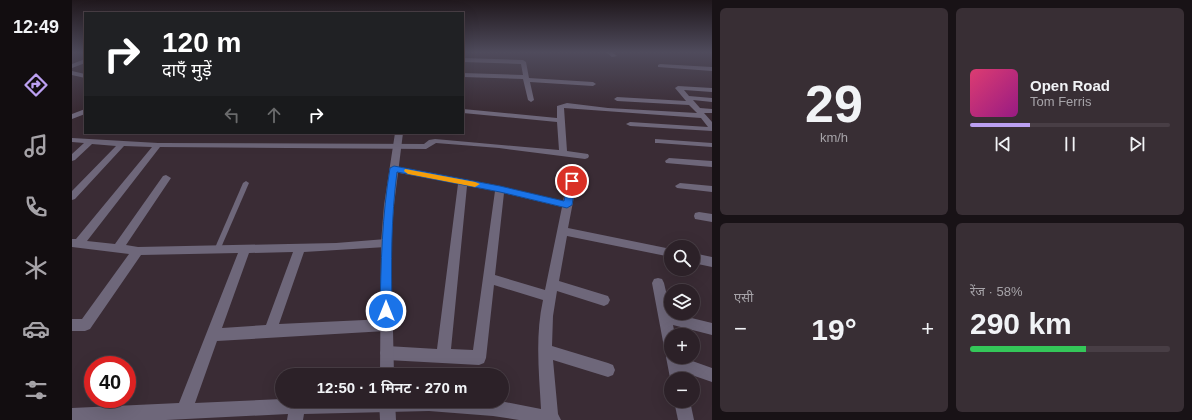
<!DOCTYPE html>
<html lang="hi">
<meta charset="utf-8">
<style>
:root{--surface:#2c2128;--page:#382e34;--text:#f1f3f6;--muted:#a6a3a8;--line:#483e45;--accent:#bca0f2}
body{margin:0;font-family:Helvetica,"Noto Sans Devanagari",sans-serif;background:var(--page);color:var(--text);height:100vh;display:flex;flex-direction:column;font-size:15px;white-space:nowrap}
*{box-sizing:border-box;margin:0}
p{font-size:13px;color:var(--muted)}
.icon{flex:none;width:22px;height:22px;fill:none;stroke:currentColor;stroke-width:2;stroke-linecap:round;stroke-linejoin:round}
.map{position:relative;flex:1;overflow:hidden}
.panel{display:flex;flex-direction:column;gap:8px;padding:8px;background:#181216;width:480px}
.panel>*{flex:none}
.top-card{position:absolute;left:12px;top:12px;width:380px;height:122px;border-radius:0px;box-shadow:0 4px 16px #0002,0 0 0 1px var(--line);background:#202124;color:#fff;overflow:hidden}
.buttons{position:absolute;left:592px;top:240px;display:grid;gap:8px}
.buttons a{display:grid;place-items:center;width:36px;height:36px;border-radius:50%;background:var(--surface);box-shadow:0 4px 16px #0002,0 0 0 1px var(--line);font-size:20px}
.speed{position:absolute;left:12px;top:356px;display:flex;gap:8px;font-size:20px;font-weight:700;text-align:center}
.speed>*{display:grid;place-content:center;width:52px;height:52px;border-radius:50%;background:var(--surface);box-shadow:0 4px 16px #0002,0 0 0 1px var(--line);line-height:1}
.speed .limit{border:6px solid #d22;background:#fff;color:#111}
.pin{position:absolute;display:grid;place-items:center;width:34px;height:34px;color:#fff;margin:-17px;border:2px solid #fff;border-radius:50%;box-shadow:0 1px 4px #0007}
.me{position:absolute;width:44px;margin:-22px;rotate:0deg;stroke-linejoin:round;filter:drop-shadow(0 0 3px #0008)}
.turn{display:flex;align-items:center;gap:14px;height:84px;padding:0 12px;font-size:18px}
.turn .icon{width:52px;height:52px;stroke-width:2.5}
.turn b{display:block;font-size:28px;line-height:34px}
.lanes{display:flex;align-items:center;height:38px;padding:0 12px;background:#0003;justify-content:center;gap:20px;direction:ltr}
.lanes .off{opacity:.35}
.big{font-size:30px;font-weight:600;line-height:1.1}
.panel .card{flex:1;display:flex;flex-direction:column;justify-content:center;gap:6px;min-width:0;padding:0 14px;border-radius:6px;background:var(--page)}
.panel .dial{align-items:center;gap:0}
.dial b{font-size:52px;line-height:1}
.song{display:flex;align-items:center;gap:12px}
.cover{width:48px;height:48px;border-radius:6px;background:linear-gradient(135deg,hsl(340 70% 55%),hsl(310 70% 35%))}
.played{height:4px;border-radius:2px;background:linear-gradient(90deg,var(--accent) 30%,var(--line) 30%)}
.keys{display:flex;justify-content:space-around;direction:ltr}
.heat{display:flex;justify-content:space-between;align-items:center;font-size:22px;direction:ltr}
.charge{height:6px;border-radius:3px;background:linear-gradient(90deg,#34c759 58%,var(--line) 0)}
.panel .tiles{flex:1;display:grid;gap:8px;grid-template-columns:repeat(2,1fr)}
.trip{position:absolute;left:203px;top:368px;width:234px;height:40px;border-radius:20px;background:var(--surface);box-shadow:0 4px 16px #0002,0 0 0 1px var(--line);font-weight:600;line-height:40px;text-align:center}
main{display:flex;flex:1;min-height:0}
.dock{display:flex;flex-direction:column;width:72px;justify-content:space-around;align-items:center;background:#120d10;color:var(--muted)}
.dock .icon{width:28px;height:28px}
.dock .selected{color:var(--accent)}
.dock b{font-size:18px;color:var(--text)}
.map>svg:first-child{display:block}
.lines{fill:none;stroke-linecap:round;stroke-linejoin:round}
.service{fill:#6e677a;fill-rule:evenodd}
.minor{fill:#6e677a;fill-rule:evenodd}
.tertiary{fill:#6e677a;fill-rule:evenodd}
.route{fill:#1a73e8;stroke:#114b97}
.slow{fill:#f59e0b}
</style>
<main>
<nav class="dock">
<b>12:49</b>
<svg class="icon selected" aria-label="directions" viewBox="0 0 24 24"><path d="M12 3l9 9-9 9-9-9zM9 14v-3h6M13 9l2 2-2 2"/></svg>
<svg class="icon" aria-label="music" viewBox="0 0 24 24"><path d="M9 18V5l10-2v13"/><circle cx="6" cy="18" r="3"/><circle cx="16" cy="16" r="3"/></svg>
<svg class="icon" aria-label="phone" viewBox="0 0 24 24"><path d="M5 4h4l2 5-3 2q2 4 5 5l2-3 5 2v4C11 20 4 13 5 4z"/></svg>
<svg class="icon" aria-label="climate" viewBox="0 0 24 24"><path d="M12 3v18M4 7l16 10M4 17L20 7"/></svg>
<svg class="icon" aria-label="car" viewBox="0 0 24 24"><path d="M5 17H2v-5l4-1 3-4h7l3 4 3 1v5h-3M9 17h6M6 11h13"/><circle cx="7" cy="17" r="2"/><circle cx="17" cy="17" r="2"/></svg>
<svg class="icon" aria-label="filters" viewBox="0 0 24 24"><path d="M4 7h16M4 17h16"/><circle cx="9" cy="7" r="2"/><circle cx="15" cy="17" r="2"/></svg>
</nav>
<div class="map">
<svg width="640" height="420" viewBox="0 0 640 420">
<rect width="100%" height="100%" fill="#3a2c35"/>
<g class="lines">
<path class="service" d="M174,181L177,183L148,250L147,252L145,253L143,252L142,250L171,183Z"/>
<g class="minor">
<path d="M534,52H540L545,56L540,57Z"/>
<path d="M391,58L451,60L454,62L457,78L521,82L524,84L521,86L458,82L462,100L459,102L456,100L451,79L391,77V73L451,75L449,64L391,62Z"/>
<path d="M13,59V63L0,68V64Z"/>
<path d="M588,64L640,67V71L586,67V65Z"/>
<path d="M0,71L13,74V78L0,75Z"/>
<path d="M606,86L640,88V92L612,90L617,96L640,98V102L621,100L628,108L640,109V113H632L640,122V131L558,126L554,124L558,122L636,127L629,118L492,108L495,151L516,154L517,156L516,158L513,159L427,148L364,143L354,149L88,147L15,241L43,244L91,176L94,175L99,178L54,245L66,247L264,243L314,239L318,240L319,243L318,246L314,247L232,252L207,324L314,319L319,321L321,325L319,329L314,331L145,341L123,403L210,399V401H428L469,409C467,373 463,336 471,300L422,285L414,358L412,363L407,365L315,360L310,358L308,353L310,348L315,346L365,349L386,184L322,172L318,169L322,166L428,186L491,201L495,181L497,179H503L505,181L496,228L599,249V257L495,236L487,281L536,296L538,300L536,304L532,306L485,291L481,316L480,346L536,363L541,365L543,370L541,375L536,377L481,360L486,414L489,420H447L421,416L357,411L232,414L231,420H215L216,414L94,420H0V408L107,403L166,253L69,255L18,329L13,331H0V319H10L57,254L0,247V239H4L80,147L52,146L3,199L0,200V191L44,146L20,144L3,160L0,161V154L12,143L0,142V138L86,143L352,144L357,140L363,139L487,150L485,122L391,113V109L485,118V106L495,103L536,108L625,113L617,105L545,101L542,99L545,97L614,101L603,88ZM395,186L423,191L401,350L379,349ZM432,193L490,207L473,290L423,275ZM221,252L194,325L150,328L177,253Z"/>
<path d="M13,109V114L0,119V114Z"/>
<path d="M583,139L640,143V147L586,143H583Z"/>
<path d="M597,158L640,161V167L594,163L593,161Z"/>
<path d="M608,183L640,186V192L605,188L603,186Z"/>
<path d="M627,212L640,214V222L623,219L622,216L623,213Z"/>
<path d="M621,253L640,257V267L621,263Z"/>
<path d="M586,278L590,279L592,283L599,313L640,323V335L601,325L603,335H599V357H609L640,368V382L611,372L613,379H599V383L594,357L596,353L592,347L580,283L582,279Z"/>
<path d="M602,401H618L622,420H606Z"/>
</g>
<g class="tertiary">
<path d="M323,133H331L322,205L319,243L322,375H308L309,243L312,205Z"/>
<path d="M307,401H323L324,420H308Z"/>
</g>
</g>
<linearGradient id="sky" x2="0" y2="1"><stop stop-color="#20181d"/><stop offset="0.47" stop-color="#4f4b5c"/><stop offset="1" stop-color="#4f4b5c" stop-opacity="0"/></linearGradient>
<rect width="640" height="111" fill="url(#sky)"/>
<path class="route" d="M322,166L428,186L492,201L496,181L500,179L504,181L500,205L495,208L428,192L325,172C319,218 319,264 320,311L318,315L314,317L310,315L308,311C309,263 310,216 318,168Z"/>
<path class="slow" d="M333,169L403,182L408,184L403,187L336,174L332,171Z"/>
</svg>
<div class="buttons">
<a><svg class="icon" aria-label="search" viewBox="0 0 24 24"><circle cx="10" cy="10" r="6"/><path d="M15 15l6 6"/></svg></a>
<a><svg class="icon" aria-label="layers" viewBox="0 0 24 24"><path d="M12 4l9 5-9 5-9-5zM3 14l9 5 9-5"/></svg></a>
<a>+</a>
<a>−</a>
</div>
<div class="speed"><div class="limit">40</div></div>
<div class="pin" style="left:500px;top:181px;background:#d93025"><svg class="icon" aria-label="arrive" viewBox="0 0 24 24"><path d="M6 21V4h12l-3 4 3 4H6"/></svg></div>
<svg class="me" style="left:314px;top:311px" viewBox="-20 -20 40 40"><circle r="17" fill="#1a73e8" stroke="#fff" stroke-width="3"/><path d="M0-11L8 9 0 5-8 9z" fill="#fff"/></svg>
<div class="trip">12:50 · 1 मिनट · 270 m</div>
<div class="top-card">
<div class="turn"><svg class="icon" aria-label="right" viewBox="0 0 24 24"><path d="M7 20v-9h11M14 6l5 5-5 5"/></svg><div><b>120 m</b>दाएँ मुड़ें</div></div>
<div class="lanes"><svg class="icon off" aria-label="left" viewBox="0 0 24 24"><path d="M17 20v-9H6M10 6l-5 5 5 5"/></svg><svg class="icon off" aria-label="ahead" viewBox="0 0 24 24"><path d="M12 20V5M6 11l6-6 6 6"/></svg><svg class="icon" aria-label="right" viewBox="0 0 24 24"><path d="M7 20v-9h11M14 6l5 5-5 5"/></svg></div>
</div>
</div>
<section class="panel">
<div class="tiles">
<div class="card dial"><b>29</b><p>km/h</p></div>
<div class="card">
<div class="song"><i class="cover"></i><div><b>Open Road</b><p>Tom Ferris</p></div></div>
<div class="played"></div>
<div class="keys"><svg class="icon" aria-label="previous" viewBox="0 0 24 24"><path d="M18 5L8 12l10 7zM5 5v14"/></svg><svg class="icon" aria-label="pause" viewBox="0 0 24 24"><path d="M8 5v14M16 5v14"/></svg><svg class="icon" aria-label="next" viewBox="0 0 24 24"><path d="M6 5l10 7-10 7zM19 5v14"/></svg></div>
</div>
<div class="card"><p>एसी</p>
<div class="heat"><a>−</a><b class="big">19°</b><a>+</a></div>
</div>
<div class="card"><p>रेंज · 58%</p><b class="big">290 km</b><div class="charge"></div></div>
</div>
</section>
</main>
